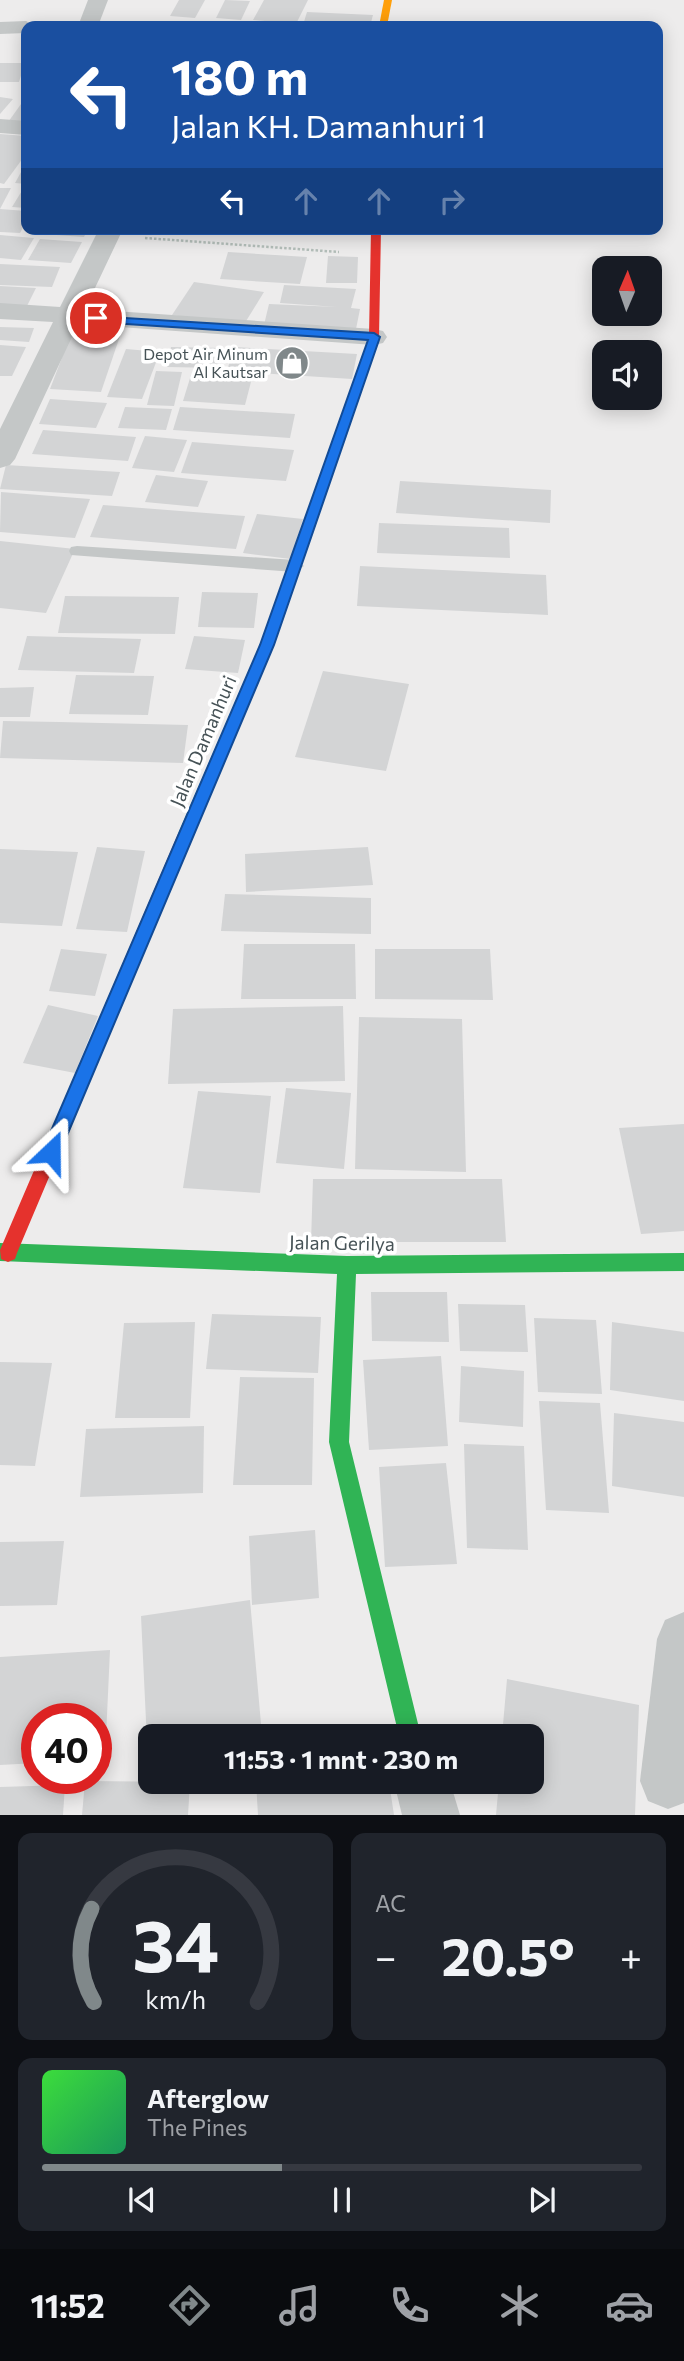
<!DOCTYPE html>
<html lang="id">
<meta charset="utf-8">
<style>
:root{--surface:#171b24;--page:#20242c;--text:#f1f3f6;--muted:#9ea1a6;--line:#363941;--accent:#80888a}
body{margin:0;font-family:Commissioner,sans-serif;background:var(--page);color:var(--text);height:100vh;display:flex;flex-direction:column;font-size:26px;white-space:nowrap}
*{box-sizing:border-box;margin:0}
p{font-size:23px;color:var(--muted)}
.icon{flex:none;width:38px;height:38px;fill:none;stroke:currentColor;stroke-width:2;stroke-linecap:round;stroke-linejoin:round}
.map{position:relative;height:1815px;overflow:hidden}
.panel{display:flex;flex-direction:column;gap:18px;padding:18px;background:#0d0f14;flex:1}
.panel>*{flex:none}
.guide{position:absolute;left:21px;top:21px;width:642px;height:214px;border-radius:14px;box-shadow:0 4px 18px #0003;background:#1a4fa0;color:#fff;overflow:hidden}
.needle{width:46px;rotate:2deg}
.buttons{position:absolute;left:592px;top:256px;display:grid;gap:14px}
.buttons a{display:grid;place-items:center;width:70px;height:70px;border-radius:14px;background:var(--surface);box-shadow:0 4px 18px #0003;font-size:35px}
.speed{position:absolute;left:21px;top:1703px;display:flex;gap:14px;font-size:35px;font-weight:700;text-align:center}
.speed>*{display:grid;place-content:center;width:91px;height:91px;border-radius:50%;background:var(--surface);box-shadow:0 4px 18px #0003;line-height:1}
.speed .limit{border:10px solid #d22;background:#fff;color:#111}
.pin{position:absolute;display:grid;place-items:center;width:60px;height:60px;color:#fff;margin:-30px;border:4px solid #fff;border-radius:50%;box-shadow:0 2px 7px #0007}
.me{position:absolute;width:77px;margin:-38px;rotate:23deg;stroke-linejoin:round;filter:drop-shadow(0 0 5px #0008)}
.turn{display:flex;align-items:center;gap:24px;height:147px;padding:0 35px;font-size:32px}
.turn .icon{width:91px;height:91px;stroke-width:2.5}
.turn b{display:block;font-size:49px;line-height:60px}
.lanes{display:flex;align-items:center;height:66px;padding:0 35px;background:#0003;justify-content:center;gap:35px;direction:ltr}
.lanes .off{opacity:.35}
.big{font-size:52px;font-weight:700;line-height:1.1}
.panel .tile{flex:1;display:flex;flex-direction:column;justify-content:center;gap:10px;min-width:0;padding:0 24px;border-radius:14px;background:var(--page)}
.panel .dial{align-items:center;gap:0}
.dial svg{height:182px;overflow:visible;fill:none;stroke:var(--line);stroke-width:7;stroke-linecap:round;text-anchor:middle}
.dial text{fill:var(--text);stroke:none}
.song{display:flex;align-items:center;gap:21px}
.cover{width:84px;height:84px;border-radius:10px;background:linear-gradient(135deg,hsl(120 70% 55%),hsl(150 70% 35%))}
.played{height:7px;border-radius:4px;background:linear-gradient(90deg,var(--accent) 40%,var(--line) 40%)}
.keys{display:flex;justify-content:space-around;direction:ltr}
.heat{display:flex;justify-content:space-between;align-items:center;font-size:38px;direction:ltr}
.panel .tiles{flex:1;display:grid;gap:18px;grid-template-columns:1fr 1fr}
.tile:last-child{grid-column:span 2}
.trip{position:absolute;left:138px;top:1724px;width:406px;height:70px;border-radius:14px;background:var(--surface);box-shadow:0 4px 18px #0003;font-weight:700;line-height:70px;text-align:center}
.dock{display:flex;height:112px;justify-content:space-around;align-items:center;background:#090b0e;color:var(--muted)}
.dock .icon{width:49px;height:49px}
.dock .active{color:var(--accent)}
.dock b{font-size:32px;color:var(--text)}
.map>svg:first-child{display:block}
.building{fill:#d3d4d5}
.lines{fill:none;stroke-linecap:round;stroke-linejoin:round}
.path{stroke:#b4bfba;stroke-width:2.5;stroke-dasharray:2.5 2;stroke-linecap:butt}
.lane{fill:#c4c7c7;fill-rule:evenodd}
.street{fill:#c4c7c7;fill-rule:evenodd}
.fast{fill:#30b455;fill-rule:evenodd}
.slow{fill:#ff9f0a;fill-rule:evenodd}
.jam{fill:#e5322d;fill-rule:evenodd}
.route{fill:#1a73e8;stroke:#114b97;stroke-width:2}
.labels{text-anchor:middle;stroke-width:7;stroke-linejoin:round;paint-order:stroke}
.far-poi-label{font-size:16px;fill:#465256;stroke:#fff;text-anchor:end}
.street-label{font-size:19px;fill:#465256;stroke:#fff}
</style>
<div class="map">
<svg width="684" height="1815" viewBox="0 0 684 1815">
<rect width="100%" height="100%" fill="#edecec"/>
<g class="building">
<path d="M179,0H205L195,18L170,16Z"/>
<path d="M225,0L250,1L241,20L216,18Z"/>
<path d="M264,0H308L296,24L253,20Z"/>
<path d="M307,12L373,15L370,26L303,25Z"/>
<path d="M0,63H25L19,82H0Z"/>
<path d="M0,97L13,99L0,114Z"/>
<path d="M26,97V127L6,125Z"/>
<path d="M0,134L26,136V154L4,184L0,183Z"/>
<path d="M26,163V184L15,183Z"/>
<path d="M0,188H11L0,209Z"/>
<path d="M23,189H26V208L12,207Z"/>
<path d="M0,209L26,211V222L20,233L0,232Z"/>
<path d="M31,229H88L84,237L29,233Z"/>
<path d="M0,235L34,238L21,260L0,258Z"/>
<path d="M40,239L82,242L71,263L28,260Z"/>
<path d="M228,252L307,257L300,284L220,279Z"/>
<path d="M328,256L358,257L357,283H326Z"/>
<path d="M0,264L60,267L52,287L0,285Z"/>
<path d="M194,282L264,292L243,326L172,315Z"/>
<path d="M284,285L356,289L351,308L360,309L355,334L263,329L269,304L337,307L280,303Z"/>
<path d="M0,286L36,288L25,310L0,308Z"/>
<path d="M0,327L34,328L29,342L0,340Z"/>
<path d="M71,334L120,336L101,392L50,389Z"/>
<path d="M0,345L26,347L12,376H0Z"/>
<path d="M171,347L223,348L220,368L167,367Z"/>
<path d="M234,347L357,354L352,379L227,371Z"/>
<path d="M126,349L160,352L142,399L107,397Z"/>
<path d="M156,371L182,372L174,406L147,405Z"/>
<path d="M191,375L252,378L245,405L183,401Z"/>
<path d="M50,399L107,403L96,428L39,424Z"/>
<path d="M125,407L172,409L166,430L118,428Z"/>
<path d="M180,407L295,414L290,438L173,430Z"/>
<path d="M43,430L136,437L128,461L32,454Z"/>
<path d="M145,436L187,440L174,472L132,468Z"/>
<path d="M192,442L294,450L286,481L181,473Z"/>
<path d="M6,465L120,472L112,496L0,489Z"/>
<path d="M156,475L208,481L198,507L145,502Z"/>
<path d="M400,481L551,490L550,523L396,513Z"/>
<path d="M1,492L90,499L75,538L0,532Z"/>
<path d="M103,505L245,516L236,549L90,537Z"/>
<path d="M257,514L303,519L291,559L243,553Z"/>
<path d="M379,523L509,528L510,558L377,553Z"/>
<path d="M0,541L75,549L46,613L0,608Z"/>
<path d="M360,566L546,575L548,615L357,606Z"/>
<path d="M202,592L258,593L254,628L198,627Z"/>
<path d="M65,596L179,597L175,634L58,633Z"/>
<path d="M27,636L141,639L134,673L18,670Z"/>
<path d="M194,636L245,640L238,673L185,669Z"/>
<path d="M323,671L409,684L386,771L295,757Z"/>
<path d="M76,675L154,676L148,715L69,714Z"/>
<path d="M34,687L30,717H0V688Z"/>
<path d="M3,721L59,722L188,725L183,763L0,758Z"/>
<path d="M97,847L145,851L127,932L76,929Z"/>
<path d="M368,847L373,885L246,892L245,854Z"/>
<path d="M0,849L78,852L62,926L0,923Z"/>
<path d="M225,894L371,898V934L221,931Z"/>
<path d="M244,944H355L356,999H241Z"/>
<path d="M61,949L107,954L95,996L49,991Z"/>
<path d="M375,949H490L493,1000L375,999Z"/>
<path d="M48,1005L98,1016L75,1073L23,1063Z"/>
<path d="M343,1006L345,1081L168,1084L173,1009Z"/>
<path d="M359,1017L462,1019L466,1172L355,1169Z"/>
<path d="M286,1088L351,1093L344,1169L276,1163Z"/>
<path d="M198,1091L271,1096L260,1193L183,1188Z"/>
<path d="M684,1124V1231L641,1234L619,1128Z"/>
<path d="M313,1179H502L506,1242H311Z"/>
<path d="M371,1292H447L449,1342L372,1341Z"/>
<path d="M458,1304L525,1305L528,1352L460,1351Z"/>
<path d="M212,1314L321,1317L318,1373L206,1369Z"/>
<path d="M534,1318L596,1320L602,1394L538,1392Z"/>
<path d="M195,1322L190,1418H115L124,1323Z"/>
<path d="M612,1322L684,1332V1401L610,1390Z"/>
<path d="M441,1356L448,1446L369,1450L363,1360Z"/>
<path d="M0,1362L52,1363L35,1466L0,1465Z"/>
<path d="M461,1366L524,1371L523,1427L459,1422Z"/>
<path d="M240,1377L314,1378L312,1485H233Z"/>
<path d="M539,1401L600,1403L609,1513L546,1510Z"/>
<path d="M614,1413L684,1422V1497L612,1486Z"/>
<path d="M204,1426L203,1493L80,1497L86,1429Z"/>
<path d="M464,1444L524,1446L528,1550L467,1548Z"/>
<path d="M446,1463L457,1564L385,1567L379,1467Z"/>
<path d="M315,1530L319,1598L252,1605L249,1536Z"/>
<path d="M64,1541L57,1605L0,1606V1542Z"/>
<path d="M250,1600L261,1724L185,1736H150V1741L147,1742L141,1616Z"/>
<path d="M110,1650L105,1759L96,1760V1718H37V1763L0,1765V1657Z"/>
<path d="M507,1679L639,1705L635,1815H496L499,1782H532V1736H502Z"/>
<path d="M85,1781L190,1782L188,1815H82Z"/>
<path d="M256,1782H389L394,1815H258Z"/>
<path d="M65,1785L63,1815H0V1787Z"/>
</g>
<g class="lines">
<path class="path" d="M145,238L339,252"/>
<path class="lane" d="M77,546L295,560L304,566L295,572L71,555L69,551L71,547Z"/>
<g class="street">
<path d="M88,0H108L98,26H78Z"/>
<path d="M26,21L36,26H26V33L0,34V22Z"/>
<path d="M0,119L26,121V135L0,133Z"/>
<path d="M99,229H123L85,309L374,329L383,331L387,337L383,343L374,345L78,324L15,459L10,465L0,468V429L53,322L0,319V303L60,307Z"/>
<path d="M684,1612V1803L668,1809L648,1801L640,1781L657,1639L665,1620Z"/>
<path d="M394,1782H450L460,1815H402Z"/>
</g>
<g class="fast">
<path d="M322,483L328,487L274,645L194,834L191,838H181L178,834L260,645L316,487Z"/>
<path d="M0,1243L347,1256L684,1253V1271L356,1274L349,1442L421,1736H399L329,1442L337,1274L0,1261Z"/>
</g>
<path class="slow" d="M384,0H392L387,26H379Z"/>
<g class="jam">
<path d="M371,229H381L379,337L328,487L322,491L316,487L369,337Z"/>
<path d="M186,828L194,834L17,1253L15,1259L8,1262L1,1259L0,1250L178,834Z"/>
</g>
</g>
<path class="route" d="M92,316L374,333L380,337L274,645L60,1152L58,1157L51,1160L45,1157L42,1152L260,645L368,340L96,322L91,318Z"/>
<defs>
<g id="shop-disc" transform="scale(1.75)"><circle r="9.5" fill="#80888a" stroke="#fff"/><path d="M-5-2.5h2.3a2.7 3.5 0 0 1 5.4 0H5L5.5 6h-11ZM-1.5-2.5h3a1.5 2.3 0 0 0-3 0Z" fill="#fff"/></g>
</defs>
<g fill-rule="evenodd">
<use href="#shop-disc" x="292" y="363"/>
</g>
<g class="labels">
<g class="far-poi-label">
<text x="268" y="360">Depot Air Minum<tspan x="268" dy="18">Al Kautsar</tspan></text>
</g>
<g class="street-label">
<text transform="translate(203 741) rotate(-67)" y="7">Jalan Damanhuri</text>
<text transform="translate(342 1243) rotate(1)" y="7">Jalan Gerilya</text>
</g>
</g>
</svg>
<div class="buttons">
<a><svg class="needle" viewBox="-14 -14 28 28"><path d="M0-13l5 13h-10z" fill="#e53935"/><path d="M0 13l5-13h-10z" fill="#9ea1a6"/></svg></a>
<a><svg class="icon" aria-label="sound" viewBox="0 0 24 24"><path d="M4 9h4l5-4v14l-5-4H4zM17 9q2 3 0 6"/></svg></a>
</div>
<div class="speed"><div class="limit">40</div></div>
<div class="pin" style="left:96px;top:318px;background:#d93025"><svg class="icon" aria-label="arrive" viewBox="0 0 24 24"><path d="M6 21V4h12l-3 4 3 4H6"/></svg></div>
<svg class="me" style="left:51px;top:1152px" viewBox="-20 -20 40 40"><path d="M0-17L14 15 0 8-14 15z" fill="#1a73e8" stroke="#fff" stroke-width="4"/></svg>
<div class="trip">11:53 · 1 mnt · 230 m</div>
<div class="guide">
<div class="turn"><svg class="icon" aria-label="left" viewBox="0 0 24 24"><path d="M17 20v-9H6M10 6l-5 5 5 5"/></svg><div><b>180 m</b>Jalan KH. Damanhuri 1</div></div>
<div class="lanes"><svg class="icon" aria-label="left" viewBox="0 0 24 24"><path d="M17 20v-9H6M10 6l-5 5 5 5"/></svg><svg class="icon off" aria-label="ahead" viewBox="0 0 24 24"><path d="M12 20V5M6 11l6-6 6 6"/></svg><svg class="icon off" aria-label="ahead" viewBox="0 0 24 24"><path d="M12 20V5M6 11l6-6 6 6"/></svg><svg class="icon off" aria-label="right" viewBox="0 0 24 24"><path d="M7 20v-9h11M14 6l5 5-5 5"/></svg></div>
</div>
</div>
<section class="panel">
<div class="tiles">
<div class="tile dial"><svg viewBox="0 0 100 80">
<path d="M14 69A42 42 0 1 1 86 69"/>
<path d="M14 69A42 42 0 0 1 13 28" stroke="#80888a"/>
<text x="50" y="56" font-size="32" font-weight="700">34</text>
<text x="50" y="72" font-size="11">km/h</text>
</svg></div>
<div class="tile"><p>AC</p>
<div class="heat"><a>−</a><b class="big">20.5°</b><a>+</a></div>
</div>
<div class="tile">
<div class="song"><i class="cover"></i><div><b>Afterglow</b><p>The Pines</p></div></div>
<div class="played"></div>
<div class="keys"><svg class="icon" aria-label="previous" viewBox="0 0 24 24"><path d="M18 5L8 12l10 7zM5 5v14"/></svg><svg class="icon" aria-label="pause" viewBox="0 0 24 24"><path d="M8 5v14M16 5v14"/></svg><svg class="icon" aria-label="next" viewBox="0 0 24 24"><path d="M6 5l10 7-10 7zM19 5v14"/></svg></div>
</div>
</div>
</section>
<nav class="dock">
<b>11:52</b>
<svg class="icon active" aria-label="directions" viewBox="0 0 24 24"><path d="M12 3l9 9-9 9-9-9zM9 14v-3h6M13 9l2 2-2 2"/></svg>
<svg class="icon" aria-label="music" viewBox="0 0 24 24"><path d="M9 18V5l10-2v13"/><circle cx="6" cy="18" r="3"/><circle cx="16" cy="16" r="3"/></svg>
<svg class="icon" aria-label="phone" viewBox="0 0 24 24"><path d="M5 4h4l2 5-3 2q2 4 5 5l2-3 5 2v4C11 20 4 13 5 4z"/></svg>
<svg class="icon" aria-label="climate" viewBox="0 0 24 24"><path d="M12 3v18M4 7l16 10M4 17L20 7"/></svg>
<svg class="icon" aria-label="car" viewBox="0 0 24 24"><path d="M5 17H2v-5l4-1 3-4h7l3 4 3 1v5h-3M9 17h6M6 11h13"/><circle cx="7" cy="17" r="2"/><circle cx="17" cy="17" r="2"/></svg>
</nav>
